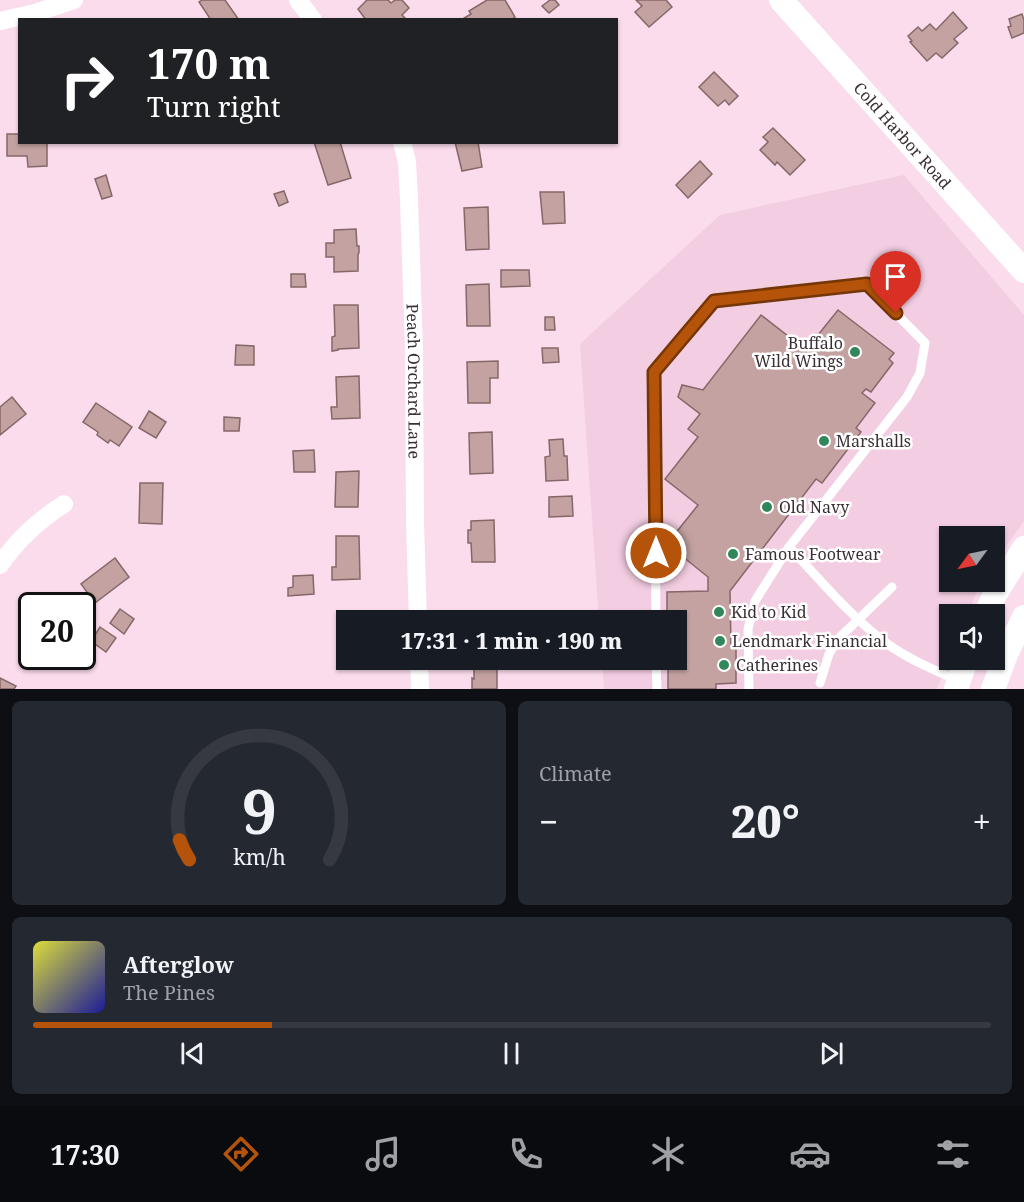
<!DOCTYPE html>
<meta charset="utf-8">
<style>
:root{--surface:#171b24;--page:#242831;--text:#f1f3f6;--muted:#9ea1a6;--line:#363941;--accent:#b45309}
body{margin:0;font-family:"Noto Serif",serif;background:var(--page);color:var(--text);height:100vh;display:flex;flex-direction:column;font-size:22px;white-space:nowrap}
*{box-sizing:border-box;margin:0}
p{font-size:20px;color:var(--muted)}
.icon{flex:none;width:33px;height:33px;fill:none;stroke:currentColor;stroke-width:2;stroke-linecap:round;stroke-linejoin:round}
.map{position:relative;height:689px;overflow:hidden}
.side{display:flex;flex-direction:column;gap:12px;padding:12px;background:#0d0f14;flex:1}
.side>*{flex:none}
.top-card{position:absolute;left:18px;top:18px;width:600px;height:126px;border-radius:0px;box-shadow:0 2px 4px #0004;background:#202124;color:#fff;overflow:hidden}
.needle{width:39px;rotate:237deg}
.controls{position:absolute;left:939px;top:526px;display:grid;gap:12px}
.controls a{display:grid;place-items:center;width:66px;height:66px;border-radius:0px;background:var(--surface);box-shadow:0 2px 4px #0004;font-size:30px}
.speed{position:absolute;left:18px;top:592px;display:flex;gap:12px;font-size:30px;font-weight:700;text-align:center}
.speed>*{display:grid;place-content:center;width:78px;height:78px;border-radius:50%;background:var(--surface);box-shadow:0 2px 4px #0004;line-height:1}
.speed .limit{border:3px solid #111;border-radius:9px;background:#fff;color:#111}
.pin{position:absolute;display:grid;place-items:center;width:51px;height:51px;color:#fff;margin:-62px -26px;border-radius:50% 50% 50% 0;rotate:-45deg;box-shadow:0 0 6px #0007}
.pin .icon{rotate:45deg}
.me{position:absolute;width:66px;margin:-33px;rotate:0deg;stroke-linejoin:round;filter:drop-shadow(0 0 4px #0008)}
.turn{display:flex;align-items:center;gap:21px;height:126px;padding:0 30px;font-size:27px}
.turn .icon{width:78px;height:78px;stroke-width:2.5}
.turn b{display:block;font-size:42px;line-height:51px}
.big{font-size:45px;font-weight:800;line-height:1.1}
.side .card{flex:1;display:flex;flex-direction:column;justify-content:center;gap:9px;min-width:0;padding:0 21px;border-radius:9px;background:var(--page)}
.side .dial{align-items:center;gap:0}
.dial svg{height:156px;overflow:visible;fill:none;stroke:var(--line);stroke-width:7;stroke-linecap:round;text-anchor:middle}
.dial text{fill:var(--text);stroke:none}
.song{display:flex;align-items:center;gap:18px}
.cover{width:72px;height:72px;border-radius:9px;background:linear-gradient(135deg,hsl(60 70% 55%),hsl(240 70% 35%))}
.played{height:6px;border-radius:3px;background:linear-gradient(90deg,var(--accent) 25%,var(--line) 25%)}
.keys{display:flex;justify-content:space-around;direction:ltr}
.heat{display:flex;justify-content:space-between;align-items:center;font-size:33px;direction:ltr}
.side .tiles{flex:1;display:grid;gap:12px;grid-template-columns:1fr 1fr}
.card:last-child{grid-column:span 2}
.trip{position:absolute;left:336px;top:610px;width:351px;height:60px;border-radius:0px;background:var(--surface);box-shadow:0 2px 4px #0004;font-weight:800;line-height:60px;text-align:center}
.menu{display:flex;height:96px;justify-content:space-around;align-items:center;background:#090b0e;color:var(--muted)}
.menu .icon{width:42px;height:42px}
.menu .selected{color:var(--accent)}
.menu b{font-size:27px;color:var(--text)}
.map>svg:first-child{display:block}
.built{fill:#f3cde2}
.building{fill:#c4a2a2;stroke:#866767;stroke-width:1.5}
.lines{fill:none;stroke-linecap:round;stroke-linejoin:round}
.lane{stroke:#fff;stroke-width:9}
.street{stroke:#fff;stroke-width:18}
.secondary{stroke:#fff;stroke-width:24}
.route-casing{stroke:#753606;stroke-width:15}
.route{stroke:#b45309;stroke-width:10}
.poi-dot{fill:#31875b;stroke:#fff;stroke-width:2}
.labels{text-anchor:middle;stroke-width:5;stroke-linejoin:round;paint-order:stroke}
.street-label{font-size:16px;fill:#3b2f35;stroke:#fff}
.poi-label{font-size:16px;fill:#3b2f35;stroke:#fff;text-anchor:start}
</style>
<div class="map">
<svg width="1024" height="689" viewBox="0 0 1024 689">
<rect width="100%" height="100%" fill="#fbdced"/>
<path class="built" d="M904,175L1024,315V521L995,562L994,537H950V582H981L967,615H950L949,659L937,689H604L602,660H676V621H599L580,344L720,215Z"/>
<g class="building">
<path d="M202,0H225L239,20H211L199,2Z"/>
<path d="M367,0H388L391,3L395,0H402L409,8L402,15L406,19L366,20L358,9Z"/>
<path d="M487,0H505L515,17L511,20H461L471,14L469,11Z"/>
<path d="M550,0H555L559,5L549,13L542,6Z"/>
<path d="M636,0H666L672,7L649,27L635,12L642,6Z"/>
<path d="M953,12L967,28L954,39L958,43L942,58L936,53L927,61L910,42L912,41L908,36L918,27L922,31L930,24L936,30Z"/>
<path d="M1022,14L1024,20V33L1012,38L1008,27L1011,26L1009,19Z"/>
<path d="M714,72L738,96L729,105L725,100L718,106L699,87Z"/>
<path d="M773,128L805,160L790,175L777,162L775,165L760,150L768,142L763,137Z"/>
<path d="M7,134H20V142H47V166L28,167L27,156H7Z"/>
<path d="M314,142H340L351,178L328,185Z"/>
<path d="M455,142H478L482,167L462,171Z"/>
<path d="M700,161L712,174L688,198L676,185Z"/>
<path d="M106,175L112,196L102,199L95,179Z"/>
<path d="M284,191L288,202L279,206L274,194Z"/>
<path d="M540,192H564L565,223L543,224Z"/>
<path d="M488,207L489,249L466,250L464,208Z"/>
<path d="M356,229L357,246H359V253L358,254V271L334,272V257H326V243H334V230Z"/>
<path d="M501,270H529L530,286L501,287Z"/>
<path d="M291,274H305L306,287H291Z"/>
<path d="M489,284L490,326H467L466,285Z"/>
<path d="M334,305H358L359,348L338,349V350L332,351V337L335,336Z"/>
<path d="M838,310L894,353L889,359L893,363L871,392L866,389L862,393L875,403L856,428L861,432L822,483L816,479L730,591L731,647H736V683L716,684V689H668V660H676V621H667V592L708,591V577L667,544L698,505L665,479L698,437L688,429L700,414L678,397L682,385L703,390L761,315L806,350Z"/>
<path d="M545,317H554L555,330H545Z"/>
<path d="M236,345L254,346V365H235Z"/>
<path d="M542,348H558L559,362L543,363Z"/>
<path d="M498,361V378H490V403H468L467,362Z"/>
<path d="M359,376L360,418L332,419L331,407H337L336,377Z"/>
<path d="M12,397L26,414L0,435V407Z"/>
<path d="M96,403L132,427L119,446L110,440L108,443L97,435L98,432L83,422Z"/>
<path d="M149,411L166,422L156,438L139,428Z"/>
<path d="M224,417L240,418L239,431H224Z"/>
<path d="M492,432L493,473L470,474L469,433Z"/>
<path d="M563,439L564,456H567L568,480L546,481L545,457L550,456L549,440Z"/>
<path d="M314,450L315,472H294L293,451Z"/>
<path d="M359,471L358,507H335L336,472Z"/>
<path d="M140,483H163L162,524L139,523Z"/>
<path d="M572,496L573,516L549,517V497Z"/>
<path d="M494,520L495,562H472L471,543H468V530H471V521Z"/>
<path d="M336,536H359L360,579L332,580V567H336Z"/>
<path d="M115,558L129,577L95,603L81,584Z"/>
<path d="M313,575L314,594L288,596V588L293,587V576Z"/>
<path d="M120,609L134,619L124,634L110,623Z"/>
<path d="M361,611V621H346V650H338L337,612Z"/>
<path d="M32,614V645L19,637L29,622L27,620Z"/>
<path d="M100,627L116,638L106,652L91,641Z"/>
<path d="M553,660H575L576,667L553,668Z"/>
<path d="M474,668H497V689H472V678L474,679Z"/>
<path d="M0,678L16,686L14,689H0Z"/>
</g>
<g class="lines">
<g class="lane">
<path d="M789,547C821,580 851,618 889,645C910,660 935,670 959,681"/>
<path d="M656,621L654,372L714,301L867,284L925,343L920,373L907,397L789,547L755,601L748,629L749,689"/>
<path d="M656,660L657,689"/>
<path d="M820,683L829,654L838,639L892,587"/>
</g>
<g class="street">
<path d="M298,0L313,20"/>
<path d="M0,21L35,13L74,0"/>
<path id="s1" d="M402,142L407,162L409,199L414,349L415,523L418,621"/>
<path d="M0,565C17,540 39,520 64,504"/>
<path d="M419,660L420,689"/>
</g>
<g class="secondary">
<path id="s2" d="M781,0L1024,271"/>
<path d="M985,615L994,596L1024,548"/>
<path d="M956,689L966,660"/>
<path d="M993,689L1007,652L1024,617"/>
</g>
</g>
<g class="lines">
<g class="route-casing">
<path id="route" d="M656,553L654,372L714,301L867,284L896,313"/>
</g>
<use href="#route" class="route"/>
</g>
<g class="poi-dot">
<circle cx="855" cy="352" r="6"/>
<circle cx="824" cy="441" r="6"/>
<circle cx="767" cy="507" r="6"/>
<circle cx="733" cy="554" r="6"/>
<circle cx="719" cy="612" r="6"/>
<circle cx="720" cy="641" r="6"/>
<circle cx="724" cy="665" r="6"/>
</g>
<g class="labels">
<g class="street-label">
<text dy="6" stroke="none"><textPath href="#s2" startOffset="182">Cold Harbor Road</textPath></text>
<text dy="6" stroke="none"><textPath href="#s1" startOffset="240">Peach Orchard Lane</textPath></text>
</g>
<g class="poi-label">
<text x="843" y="349" text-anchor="end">Buffalo<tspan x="843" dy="18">Wild Wings</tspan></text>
<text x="836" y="447">Marshalls</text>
<text x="779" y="513">Old Navy</text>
<text x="745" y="560">Famous Footwear</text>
<text x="731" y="618">Kid to Kid</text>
<text x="732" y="647">Lendmark Financial</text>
<text x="736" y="671">Catherines</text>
</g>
</g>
</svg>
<div class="controls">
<a><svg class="needle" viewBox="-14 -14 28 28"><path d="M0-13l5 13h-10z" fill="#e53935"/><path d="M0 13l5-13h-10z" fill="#9ea1a6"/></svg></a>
<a><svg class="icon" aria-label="sound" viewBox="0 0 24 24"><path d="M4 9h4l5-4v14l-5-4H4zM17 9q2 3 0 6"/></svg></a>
</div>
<div class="speed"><div class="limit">20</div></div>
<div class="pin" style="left:896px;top:313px;background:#d93025"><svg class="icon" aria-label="arrive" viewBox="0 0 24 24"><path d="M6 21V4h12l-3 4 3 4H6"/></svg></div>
<svg class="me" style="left:656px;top:553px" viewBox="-20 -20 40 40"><circle r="17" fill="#b45309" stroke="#fff" stroke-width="3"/><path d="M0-11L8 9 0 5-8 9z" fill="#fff"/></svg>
<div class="trip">17:31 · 1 min · 190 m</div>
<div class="top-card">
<div class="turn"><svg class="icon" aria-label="right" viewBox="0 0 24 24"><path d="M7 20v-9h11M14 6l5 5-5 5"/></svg><div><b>170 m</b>Turn right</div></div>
</div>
</div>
<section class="side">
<div class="tiles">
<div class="card dial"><svg viewBox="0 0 100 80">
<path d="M14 69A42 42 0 1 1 86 69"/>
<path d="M14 69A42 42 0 0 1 9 59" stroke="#b45309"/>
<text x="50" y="56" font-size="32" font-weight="700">9</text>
<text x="50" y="72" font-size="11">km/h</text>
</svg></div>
<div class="card"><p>Climate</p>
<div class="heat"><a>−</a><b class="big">20°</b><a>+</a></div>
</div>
<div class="card">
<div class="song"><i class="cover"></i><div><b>Afterglow</b><p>The Pines</p></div></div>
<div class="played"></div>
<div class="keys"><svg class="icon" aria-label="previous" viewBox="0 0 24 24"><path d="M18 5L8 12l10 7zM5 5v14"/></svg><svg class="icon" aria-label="pause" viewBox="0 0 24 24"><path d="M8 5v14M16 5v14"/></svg><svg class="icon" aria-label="next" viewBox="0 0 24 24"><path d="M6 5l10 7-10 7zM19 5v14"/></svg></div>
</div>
</div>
</section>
<nav class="menu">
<b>17:30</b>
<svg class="icon selected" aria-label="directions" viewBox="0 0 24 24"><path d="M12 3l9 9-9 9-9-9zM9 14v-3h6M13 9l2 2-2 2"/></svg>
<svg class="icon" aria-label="music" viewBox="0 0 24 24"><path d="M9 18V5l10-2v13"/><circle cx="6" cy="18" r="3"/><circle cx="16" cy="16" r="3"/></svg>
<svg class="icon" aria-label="phone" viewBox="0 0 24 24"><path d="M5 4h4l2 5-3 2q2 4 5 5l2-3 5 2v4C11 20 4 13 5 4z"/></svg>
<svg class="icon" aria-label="climate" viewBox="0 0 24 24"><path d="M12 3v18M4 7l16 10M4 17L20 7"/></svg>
<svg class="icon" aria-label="car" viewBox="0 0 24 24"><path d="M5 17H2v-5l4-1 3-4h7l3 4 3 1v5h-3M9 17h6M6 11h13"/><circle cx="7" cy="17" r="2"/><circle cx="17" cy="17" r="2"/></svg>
<svg class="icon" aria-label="filters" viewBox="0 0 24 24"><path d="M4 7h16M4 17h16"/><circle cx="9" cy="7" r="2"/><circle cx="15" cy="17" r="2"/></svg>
</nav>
